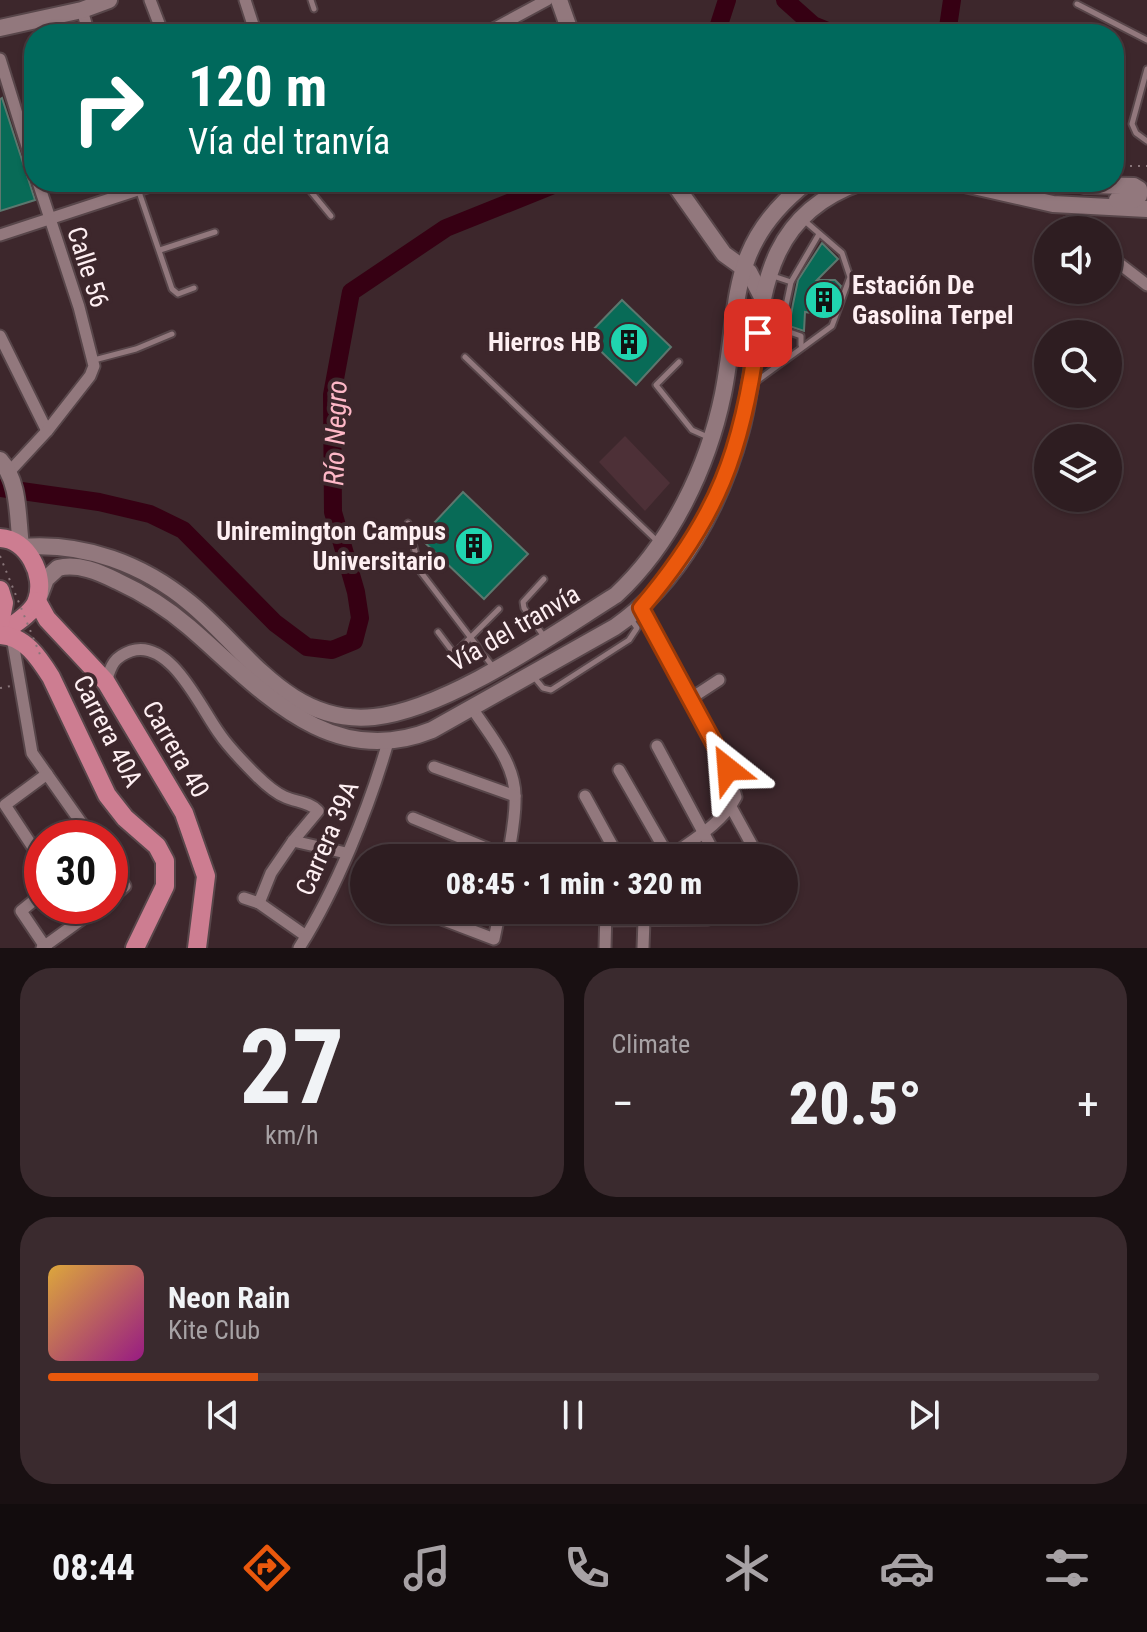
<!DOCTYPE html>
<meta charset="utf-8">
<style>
:root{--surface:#2e1d21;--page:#3a2a2e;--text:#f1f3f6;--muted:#a7a2a5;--line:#493b3f;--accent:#ea580c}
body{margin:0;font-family:"Roboto Condensed",sans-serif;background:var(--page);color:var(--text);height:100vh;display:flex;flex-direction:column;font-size:30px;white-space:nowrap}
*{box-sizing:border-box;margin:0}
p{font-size:26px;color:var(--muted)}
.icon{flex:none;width:44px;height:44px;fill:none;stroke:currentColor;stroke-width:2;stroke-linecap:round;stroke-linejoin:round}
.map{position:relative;height:948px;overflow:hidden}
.side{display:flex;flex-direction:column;gap:20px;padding:20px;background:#191012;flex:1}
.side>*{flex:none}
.guide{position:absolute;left:24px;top:24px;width:1100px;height:168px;border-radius:32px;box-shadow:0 2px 6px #0004,0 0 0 2px var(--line);background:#00695c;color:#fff;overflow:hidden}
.buttons{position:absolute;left:1034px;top:216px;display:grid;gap:16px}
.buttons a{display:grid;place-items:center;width:88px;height:88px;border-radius:50%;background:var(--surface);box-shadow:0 2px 6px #0004,0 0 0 2px var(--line);font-size:40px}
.speed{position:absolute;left:24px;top:820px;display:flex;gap:16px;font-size:40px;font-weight:700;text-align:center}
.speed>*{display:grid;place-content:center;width:104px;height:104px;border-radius:50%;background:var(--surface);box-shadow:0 2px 6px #0004,0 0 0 2px var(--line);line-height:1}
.speed .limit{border:12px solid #d22;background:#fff;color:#111}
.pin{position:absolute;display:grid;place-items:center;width:68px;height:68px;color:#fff;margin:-34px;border-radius:16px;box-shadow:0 4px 12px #0006}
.me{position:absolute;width:88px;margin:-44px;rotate:332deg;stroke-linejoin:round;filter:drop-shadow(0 0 6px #0008)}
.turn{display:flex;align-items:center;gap:28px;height:168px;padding:0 32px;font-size:36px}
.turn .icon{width:104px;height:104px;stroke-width:2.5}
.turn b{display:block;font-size:56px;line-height:68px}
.big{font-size:60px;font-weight:800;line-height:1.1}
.side .card{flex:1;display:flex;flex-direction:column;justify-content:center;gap:12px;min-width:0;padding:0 28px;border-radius:32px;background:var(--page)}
.side .dial{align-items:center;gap:0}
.dial b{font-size:104px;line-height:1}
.song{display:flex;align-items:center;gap:24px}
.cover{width:96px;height:96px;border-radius:12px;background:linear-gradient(135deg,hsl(40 70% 55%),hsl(310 70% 35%))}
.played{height:8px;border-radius:4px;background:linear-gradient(90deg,var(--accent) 20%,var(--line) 20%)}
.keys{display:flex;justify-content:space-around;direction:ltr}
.heat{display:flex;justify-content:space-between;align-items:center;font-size:44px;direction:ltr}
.side .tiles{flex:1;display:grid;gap:20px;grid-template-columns:1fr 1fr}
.card:last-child{grid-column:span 2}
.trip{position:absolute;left:350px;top:844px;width:448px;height:80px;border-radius:40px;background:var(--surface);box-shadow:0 2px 6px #0004,0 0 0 2px var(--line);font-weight:800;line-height:80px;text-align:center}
.tabs{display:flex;height:128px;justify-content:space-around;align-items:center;background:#120c0d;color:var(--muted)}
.tabs .icon{width:56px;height:56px}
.tabs .current{color:var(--accent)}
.tabs b{font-size:36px;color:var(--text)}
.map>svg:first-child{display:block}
.built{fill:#4d3037}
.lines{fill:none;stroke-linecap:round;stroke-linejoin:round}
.river{stroke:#360013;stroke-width:18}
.building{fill:#086b57;stroke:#5c776e;stroke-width:2}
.lane-casing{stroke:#58464a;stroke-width:9}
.street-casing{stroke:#58464a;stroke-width:15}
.secondary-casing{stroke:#58464a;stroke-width:20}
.primary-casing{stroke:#58464a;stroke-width:22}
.path{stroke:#887579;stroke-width:2;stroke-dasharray:2 6;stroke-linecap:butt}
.lane{stroke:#92787d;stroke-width:5}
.street{stroke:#92787d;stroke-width:11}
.secondary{stroke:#92787d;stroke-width:16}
.primary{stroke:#cd7d91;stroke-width:18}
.path-bridge{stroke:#887579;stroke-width:2;stroke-dasharray:2 6;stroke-linecap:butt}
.route-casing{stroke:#983908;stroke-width:20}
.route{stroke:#ea580c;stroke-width:14}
.labels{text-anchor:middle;stroke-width:8;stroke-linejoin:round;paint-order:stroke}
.street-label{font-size:26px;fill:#feeff2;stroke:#3d272c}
.poi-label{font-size:26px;font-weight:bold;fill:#feeff2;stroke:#3d272c;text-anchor:end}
.water-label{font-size:28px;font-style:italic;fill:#feb8c7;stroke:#3d272c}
</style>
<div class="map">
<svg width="1147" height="948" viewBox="0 0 1147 948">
<rect width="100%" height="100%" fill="#3d272c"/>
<path class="built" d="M625,436L670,483L645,511L599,462Z"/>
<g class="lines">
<g class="river">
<path d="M785,0L813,25L835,34"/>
<path d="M716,34L727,0"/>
<path d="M947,34L952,0"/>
<path d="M0,488L99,502L150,514L183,530L275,623L307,647L332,650L354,641L360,618L356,592L333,512L332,395L351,292L446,228L561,182"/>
</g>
</g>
<g class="building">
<path d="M2,98L35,200L0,211V99Z"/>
<path d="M822,243L838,259L817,280H835L841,286L830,316L805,312L804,331L789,326L793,304L798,280Z"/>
<path d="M622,300L671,347L636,385L586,337Z"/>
<path d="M463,492L528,554L484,599L420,538Z"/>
</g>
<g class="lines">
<g class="lane-casing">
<g id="lane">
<path d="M311,0L314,9"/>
<path d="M1077,4L1147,40"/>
<path d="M1147,69L1132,124L1136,133L1147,141"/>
<path d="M303,182L331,216"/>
<path d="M139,192L172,289L178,294L194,288"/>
<path d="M160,250L215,232"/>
<path d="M773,276L791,282"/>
<path d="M801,345V336L781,329L791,282L819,234"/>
<path d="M465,357L656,540"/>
<path d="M94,360L136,349L172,334"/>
<path d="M679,362L656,385L692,430L710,438"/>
<path d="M754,383L832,326L850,277L842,253L806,222"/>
<path d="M408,523L420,571L493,667"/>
<path d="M544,579L523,602L524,608L545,638"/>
<path d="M438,632L453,652L457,651L499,609"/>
<path d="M534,677L543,688L551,690L629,640L637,628L630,618"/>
</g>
</g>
<g class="street-casing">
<g id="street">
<path d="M150,0L163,34"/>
<path d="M245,0L256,34"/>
<path d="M82,10L89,34"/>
<path d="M484,34L547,0"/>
<path d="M0,59L34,169"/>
<path d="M1067,223L1076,230"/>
<path d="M0,235L162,182"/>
<path d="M1108,255L1147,285"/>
<path d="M0,336L47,431"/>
<path d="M10,471L47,431L90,376L94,366L79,307L38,182"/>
<path d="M641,608L728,769L736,797C722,824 691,841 668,858"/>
<path d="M12,637L32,753L92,838"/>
<path d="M106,682C111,665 114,657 131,651C170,638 200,707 219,733C229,748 243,762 256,775C264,783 275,793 285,797C296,802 310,802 318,811L293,841L271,873L259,903"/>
<path d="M690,699L719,680"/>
<path d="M472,708C489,734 515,763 515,796C516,816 511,838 508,858"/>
<path d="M657,746L717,858"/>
<path d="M434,767L515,796"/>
<path d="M619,770L669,857"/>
<path d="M585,796L619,858"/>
<path d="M731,807L759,858"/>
<path d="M413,818L508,857"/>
<path d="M293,841L346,853"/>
<path d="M394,856L399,858"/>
<path d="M42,861L5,805L47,774"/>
<path d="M110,863L125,886L110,899"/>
<path d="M42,894L21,911L46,948"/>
<path d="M244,898L259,903L306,936"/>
<path d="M418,910L494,939L500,910"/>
<path d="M607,920L708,919"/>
<path d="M42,948L100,906"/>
<path d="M299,948C336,890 369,808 388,742"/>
<path d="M605,948L606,910"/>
<path d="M643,948L644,920"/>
</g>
</g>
<g class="secondary-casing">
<g id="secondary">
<path d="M559,0L571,34"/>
<path d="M0,28L82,10L109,0"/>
<path d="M673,182L724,254L749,272L762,297"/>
<path d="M956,182L1053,204L1147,209"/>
<path d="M1081,182L1084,185L1134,186L1139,189V196L1134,200H1117"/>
<path d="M0,460C20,482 17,517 21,545"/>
<path d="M22,547C84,542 143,564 190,603C246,649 289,726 374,717C448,709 552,635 616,595C671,544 708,467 723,394C741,304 725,246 807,182"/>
<path d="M40,595L46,579L58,568C78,563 99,572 117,581C143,593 167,608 189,627C259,687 328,772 432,730L615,627C679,583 721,504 741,430C767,334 742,223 861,182"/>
</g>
</g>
<g class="primary-casing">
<g id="primary">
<path d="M0,538C27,539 46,575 37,600C33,614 11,626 0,634"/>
<path d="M0,590L4,603L0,624"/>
<path d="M37,601L47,619L106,682L184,813L206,876L197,948"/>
<path d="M0,635C25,636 39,658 51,677L107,795L125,818L157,846L165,861V886L135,948"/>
</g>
</g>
<g class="path">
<path d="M1114,166H1147"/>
<path d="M0,688L11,686"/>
</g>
<use href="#lane" class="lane"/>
<use href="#street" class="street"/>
<use href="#secondary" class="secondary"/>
<use href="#primary" class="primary"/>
<path class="path-bridge" d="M0,556L41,657"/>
</g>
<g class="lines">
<g class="route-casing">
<path id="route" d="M728,769L641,608C718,518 743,450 758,333"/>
</g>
<use href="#route" class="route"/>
</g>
<defs>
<g id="building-disc" transform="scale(2)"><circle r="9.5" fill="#20d5b0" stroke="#3d272c"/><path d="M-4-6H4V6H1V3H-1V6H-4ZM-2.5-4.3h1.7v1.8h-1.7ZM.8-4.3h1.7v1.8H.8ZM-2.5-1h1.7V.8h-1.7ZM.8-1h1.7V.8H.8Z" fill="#111"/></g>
</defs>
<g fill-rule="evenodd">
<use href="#building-disc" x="824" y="300"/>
<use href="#building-disc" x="629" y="342"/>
<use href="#building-disc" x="474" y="546"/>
</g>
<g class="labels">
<g class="street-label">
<text transform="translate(88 267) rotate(72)" y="9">Calle 56</text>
<text transform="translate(514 628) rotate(-30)" y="9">Vía del tranvía</text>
<text transform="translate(108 731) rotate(63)" y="9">Carrera 40A</text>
<text transform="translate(176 749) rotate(60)" y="9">Carrera 40</text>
<text transform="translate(327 838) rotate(-67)" y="9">Carrera 39A</text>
</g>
<g class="poi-label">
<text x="852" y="294" text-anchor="start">Estación De<tspan x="852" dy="30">Gasolina Terpel</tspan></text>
<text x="601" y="351">Hierros HB</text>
<text x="446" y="540">Uniremington Campus<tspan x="446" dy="30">Universitario</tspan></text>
</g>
<g class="water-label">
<text transform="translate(335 433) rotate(-88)" y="10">Río Negro</text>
</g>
</g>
</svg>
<div class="buttons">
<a><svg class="icon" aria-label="sound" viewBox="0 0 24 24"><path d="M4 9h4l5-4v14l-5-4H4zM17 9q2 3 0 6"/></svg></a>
<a><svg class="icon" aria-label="search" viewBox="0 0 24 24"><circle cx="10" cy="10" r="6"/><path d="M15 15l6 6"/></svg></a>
<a><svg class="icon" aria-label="layers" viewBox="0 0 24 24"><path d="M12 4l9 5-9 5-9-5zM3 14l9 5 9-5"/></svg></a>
</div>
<div class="speed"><div class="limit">30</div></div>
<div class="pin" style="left:758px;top:333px;background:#d93025"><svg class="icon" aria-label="arrive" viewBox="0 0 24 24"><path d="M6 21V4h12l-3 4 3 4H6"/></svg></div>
<svg class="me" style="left:728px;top:769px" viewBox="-20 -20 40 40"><path d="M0-17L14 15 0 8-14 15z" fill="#ea580c" stroke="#fff" stroke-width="4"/></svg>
<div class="trip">08:45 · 1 min · 320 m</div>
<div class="guide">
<div class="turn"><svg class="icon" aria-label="right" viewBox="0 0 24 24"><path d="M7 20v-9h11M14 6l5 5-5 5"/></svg><div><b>120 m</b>Vía del tranvía</div></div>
</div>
</div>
<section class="side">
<div class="tiles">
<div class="card dial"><b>27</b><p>km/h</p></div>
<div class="card"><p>Climate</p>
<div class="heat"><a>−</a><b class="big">20.5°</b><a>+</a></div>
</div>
<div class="card">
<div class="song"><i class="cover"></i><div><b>Neon Rain</b><p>Kite Club</p></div></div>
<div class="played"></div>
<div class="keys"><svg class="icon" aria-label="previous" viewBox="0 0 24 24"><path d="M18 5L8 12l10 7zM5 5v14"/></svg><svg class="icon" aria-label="pause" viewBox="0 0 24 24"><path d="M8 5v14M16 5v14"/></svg><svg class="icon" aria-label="next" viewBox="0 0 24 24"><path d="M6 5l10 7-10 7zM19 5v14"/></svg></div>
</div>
</div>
</section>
<nav class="tabs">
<b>08:44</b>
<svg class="icon current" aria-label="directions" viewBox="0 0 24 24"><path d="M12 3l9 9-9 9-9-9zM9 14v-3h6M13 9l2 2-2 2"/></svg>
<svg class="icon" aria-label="music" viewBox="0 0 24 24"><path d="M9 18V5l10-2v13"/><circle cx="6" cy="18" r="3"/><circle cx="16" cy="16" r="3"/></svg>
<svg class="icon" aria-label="phone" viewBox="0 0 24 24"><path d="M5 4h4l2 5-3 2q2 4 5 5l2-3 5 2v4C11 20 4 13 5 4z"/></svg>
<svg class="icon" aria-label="climate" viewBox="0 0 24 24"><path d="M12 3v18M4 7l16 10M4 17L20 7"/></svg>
<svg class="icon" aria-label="car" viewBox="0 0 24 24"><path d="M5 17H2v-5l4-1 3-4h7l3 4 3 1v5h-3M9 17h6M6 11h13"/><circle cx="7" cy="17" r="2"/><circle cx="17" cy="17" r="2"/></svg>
<svg class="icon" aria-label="filters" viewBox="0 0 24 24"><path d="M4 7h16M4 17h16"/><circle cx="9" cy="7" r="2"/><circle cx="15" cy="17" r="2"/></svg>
</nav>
